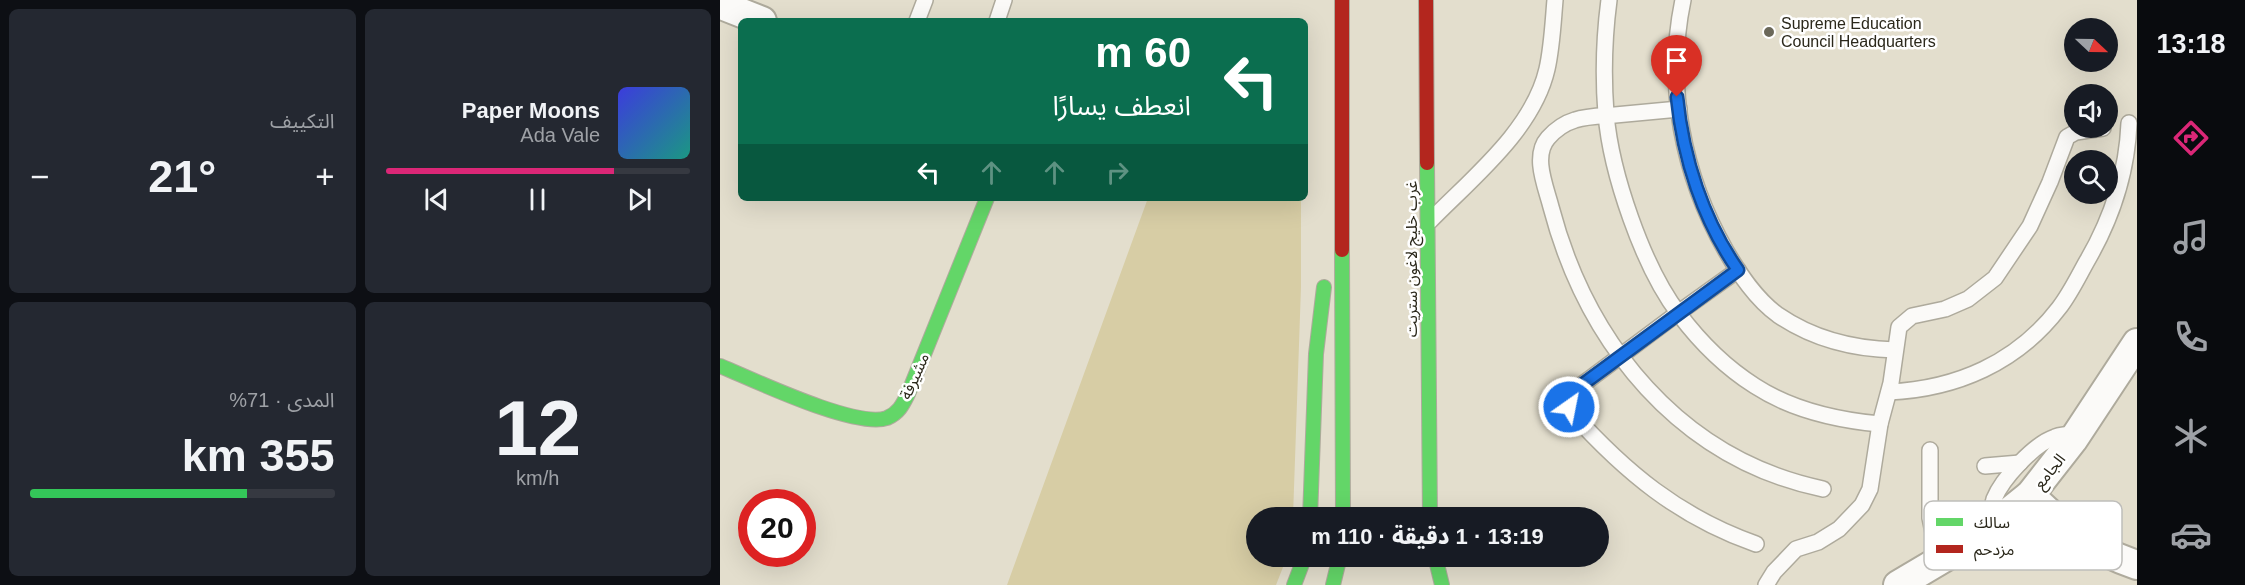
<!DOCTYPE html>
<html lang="ar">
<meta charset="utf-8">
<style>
:root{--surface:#171b24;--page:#242831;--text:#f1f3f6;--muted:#9ea1a6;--line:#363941;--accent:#db2777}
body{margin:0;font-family:Helvetica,"Noto Sans Arabic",sans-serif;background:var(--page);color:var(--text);direction:rtl;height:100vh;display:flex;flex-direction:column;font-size:22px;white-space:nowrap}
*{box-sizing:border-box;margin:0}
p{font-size:20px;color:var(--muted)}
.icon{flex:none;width:33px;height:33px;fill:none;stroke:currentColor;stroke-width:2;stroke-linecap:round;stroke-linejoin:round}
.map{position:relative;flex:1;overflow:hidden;direction:ltr}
.side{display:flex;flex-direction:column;gap:9px;padding:9px;background:#0d0f14;width:720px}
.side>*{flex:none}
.banner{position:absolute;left:18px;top:18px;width:570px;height:183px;border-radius:9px;box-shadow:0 6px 24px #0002;direction:rtl;background:#0b6e4f;color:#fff;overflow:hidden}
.needle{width:39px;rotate:112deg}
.fabs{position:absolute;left:1344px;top:18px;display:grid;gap:12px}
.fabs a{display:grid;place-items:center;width:54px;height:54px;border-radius:50%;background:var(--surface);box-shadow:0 6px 24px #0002;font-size:30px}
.speed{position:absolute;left:18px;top:489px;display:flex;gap:12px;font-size:30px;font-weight:700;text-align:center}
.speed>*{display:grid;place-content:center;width:78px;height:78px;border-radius:50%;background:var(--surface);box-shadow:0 6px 24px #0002;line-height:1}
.speed .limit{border:9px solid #d22;background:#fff;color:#111}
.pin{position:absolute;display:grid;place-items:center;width:51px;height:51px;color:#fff;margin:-62px -26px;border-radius:50% 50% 50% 0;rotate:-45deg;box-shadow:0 0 6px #0007}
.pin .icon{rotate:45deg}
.me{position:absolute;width:66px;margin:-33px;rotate:33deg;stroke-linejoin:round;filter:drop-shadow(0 0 4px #0008)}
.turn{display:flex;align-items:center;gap:21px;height:126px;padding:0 18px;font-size:27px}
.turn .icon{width:78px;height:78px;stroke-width:2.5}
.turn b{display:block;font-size:42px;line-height:51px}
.lanes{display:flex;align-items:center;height:57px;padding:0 18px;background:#0003;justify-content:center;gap:30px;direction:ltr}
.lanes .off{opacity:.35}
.big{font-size:45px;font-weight:800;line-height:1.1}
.side .card{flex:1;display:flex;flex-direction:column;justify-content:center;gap:9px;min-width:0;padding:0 21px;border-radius:9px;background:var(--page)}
.side .dial{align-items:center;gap:0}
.dial b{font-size:78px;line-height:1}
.song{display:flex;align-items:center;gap:18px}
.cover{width:72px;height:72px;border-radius:9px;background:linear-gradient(135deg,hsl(240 70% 55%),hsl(170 70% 35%))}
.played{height:6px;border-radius:3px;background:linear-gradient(90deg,var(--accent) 75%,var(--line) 75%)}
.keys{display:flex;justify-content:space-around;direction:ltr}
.heat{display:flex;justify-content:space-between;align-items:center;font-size:33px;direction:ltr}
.charge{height:9px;border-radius:4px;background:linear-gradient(90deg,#34c759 71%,var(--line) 0)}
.side .tiles{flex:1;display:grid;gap:9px;grid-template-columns:repeat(2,1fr)}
.trip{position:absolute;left:526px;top:507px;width:363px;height:60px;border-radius:30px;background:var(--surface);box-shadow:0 6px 24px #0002;font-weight:800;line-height:60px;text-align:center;direction:rtl}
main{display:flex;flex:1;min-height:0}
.tabs{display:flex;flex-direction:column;width:108px;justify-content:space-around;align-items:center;background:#090b0e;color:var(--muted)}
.tabs .icon{width:42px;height:42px}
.tabs .selected{color:var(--accent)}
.tabs b{font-size:27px;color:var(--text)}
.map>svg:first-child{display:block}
.green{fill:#d7cda5}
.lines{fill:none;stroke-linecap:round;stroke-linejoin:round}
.lane-casing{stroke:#aeaa9c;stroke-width:18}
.street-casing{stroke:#aeaa9c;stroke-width:32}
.fast-casing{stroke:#aeaa9c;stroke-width:16}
.jam-casing{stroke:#aeaa9c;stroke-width:16}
.lane{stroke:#fbfaf8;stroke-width:15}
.street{stroke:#fbfaf8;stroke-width:28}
.fast{stroke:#63d668;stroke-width:14}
.jam{stroke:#b3261e;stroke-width:14}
.route-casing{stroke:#114b97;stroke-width:15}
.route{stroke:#1a73e8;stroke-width:10}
.poi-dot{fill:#6b6859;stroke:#fff;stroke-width:2}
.labels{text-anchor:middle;stroke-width:5;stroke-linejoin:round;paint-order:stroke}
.poi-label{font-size:16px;fill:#2b281b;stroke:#fff;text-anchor:start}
.street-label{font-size:16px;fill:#2b281b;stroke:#fff}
.key{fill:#fff;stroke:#bfbebb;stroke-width:1.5}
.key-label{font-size:16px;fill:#2b281b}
</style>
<main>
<nav class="tabs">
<b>13:18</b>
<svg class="icon selected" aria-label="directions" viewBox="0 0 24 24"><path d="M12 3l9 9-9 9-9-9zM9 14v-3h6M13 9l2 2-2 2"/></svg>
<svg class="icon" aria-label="music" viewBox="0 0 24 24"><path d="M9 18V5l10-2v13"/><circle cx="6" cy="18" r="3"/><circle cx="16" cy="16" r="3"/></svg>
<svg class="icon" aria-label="phone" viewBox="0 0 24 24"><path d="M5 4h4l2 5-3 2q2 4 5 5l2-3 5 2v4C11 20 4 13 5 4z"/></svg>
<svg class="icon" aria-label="climate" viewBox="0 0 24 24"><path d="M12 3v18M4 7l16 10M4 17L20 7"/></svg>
<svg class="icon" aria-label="car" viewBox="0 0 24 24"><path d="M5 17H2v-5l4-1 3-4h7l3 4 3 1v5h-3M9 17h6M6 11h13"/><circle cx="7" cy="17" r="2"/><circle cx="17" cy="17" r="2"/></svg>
</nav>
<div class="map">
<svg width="1417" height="585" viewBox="0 0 1417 585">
<rect width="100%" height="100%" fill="#e3decd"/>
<path class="green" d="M428,198H581V287L573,517L537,518V556L567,557L556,585H287Z"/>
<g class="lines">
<g class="lane-casing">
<g id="lane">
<path d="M889,0C884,38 883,76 886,114C891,173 923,267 959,314C980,342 1005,367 1035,386C1072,410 1116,420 1160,424"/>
<path d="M963,0C945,86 963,176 1006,251C1020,275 1036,299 1058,315C1093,339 1133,349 1175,350"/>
<path d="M197,21L205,0"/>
<path d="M277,21L284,0"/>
<path d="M959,109C937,111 916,113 895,115C882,116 867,116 855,120C845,123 835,130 828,138C812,156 826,187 831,207C867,344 960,459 1103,489"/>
<path d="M710,221C752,178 813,130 827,69C832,47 833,23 835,0"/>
<path d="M1018,270L958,313L859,387C850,394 847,401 851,412C905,472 959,517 1036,544"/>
<path d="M1169,392C1236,389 1297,363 1339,308C1350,294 1358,277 1367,261C1392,218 1407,174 1409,123"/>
<path d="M1210,450V518L1219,561"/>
<path d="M1265,466L1300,463"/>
<path d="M1271,527C1271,517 1271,508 1274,499C1282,479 1314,444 1335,437C1342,434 1350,434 1358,434"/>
<path d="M1046,585L1054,572L1076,549L1098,542L1119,529L1142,505L1150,489L1160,424L1171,383L1179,327L1192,316L1225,309L1248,299L1275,278L1310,226L1330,182L1347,137L1356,132L1383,128"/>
</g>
</g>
<g class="street-casing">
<g id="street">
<path d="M4,6L42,21"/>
<path d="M1310,495C1345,529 1370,549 1417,565"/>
<path d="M1178,585L1254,540L1310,495L1353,440L1417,343"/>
</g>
</g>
<g class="fast-casing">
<g id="fast">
<path d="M707,163L710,518"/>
<path d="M622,250L623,518"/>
<path d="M0,366C34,380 136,429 167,418C179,413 183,404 188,394L267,198"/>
<path d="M590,518L596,354L604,287"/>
<path d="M715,556L722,585"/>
<path d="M574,585L585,556"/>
<path d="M613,585L620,556"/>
</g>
</g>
<g class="jam-casing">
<g id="jam">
<path d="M622,0V250"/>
<path d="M706,0L707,163"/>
</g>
</g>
<use href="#lane" class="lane"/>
<use href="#street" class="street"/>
<use href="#fast" class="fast"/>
<use href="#jam" class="jam"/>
</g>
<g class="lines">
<g class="route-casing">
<path id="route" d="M849,407L850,397L859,387L1018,270C983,220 963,158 957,97"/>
</g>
<use href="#route" class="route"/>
</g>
<circle class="poi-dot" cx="1049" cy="32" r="6"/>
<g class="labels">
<g class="poi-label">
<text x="1061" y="29">Supreme Education<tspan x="1061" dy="18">Council Headquarters</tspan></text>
</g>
<g class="street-label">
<text transform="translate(691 259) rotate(-90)" y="6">غرب خليج لاغون ستريت</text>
<text transform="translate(194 376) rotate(-66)" y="6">مشيرفة</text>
<text transform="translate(1329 471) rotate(-51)" y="6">الجامع</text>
</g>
</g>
<rect x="1204" y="501" width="198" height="69" rx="9" class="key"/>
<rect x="1216" y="518" width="27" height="8" fill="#63d668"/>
<rect x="1216" y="545" width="27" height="8" fill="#b3261e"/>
<g class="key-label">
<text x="1254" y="528">سالك</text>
<text x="1254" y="555">مزدحم</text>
</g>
</svg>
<div class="fabs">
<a><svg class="needle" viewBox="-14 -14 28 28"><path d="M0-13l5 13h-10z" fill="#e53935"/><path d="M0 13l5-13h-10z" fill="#9ea1a6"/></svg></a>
<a><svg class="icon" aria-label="sound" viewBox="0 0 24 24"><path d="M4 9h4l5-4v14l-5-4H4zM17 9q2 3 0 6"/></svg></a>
<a><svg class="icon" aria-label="search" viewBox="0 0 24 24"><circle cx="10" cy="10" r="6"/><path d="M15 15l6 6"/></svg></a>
</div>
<div class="speed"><div class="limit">20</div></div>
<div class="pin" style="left:957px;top:97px;background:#d93025"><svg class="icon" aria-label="arrive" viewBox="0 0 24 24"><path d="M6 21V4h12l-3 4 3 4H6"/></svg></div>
<svg class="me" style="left:849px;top:407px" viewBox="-20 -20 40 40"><circle r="17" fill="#1a73e8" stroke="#fff" stroke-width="3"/><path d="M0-11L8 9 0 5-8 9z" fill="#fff"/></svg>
<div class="trip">13:19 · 1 دقيقة · 110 m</div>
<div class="banner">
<div class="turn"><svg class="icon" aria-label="left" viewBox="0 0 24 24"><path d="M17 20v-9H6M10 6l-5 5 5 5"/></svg><div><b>60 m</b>انعطف يسارًا</div></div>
<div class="lanes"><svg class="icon" aria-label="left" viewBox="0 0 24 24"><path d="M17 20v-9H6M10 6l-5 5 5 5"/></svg><svg class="icon off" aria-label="ahead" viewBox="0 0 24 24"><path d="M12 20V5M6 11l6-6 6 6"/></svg><svg class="icon off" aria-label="ahead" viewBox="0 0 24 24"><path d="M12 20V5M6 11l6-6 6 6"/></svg><svg class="icon off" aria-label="right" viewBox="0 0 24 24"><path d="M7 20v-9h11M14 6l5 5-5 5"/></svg></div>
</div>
</div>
<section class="side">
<div class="tiles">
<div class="card">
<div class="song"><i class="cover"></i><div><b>Paper Moons</b><p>Ada Vale</p></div></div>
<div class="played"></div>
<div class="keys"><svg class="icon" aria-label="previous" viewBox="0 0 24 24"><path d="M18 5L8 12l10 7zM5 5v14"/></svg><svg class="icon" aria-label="pause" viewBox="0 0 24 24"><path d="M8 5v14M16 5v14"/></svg><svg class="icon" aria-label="next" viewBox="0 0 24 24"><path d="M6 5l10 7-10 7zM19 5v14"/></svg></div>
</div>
<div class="card"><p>التكييف</p>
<div class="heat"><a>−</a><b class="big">21°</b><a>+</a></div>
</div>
<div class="card dial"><b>12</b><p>km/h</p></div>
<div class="card"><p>المدى · 71%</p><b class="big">355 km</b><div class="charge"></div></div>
</div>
</section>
</main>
